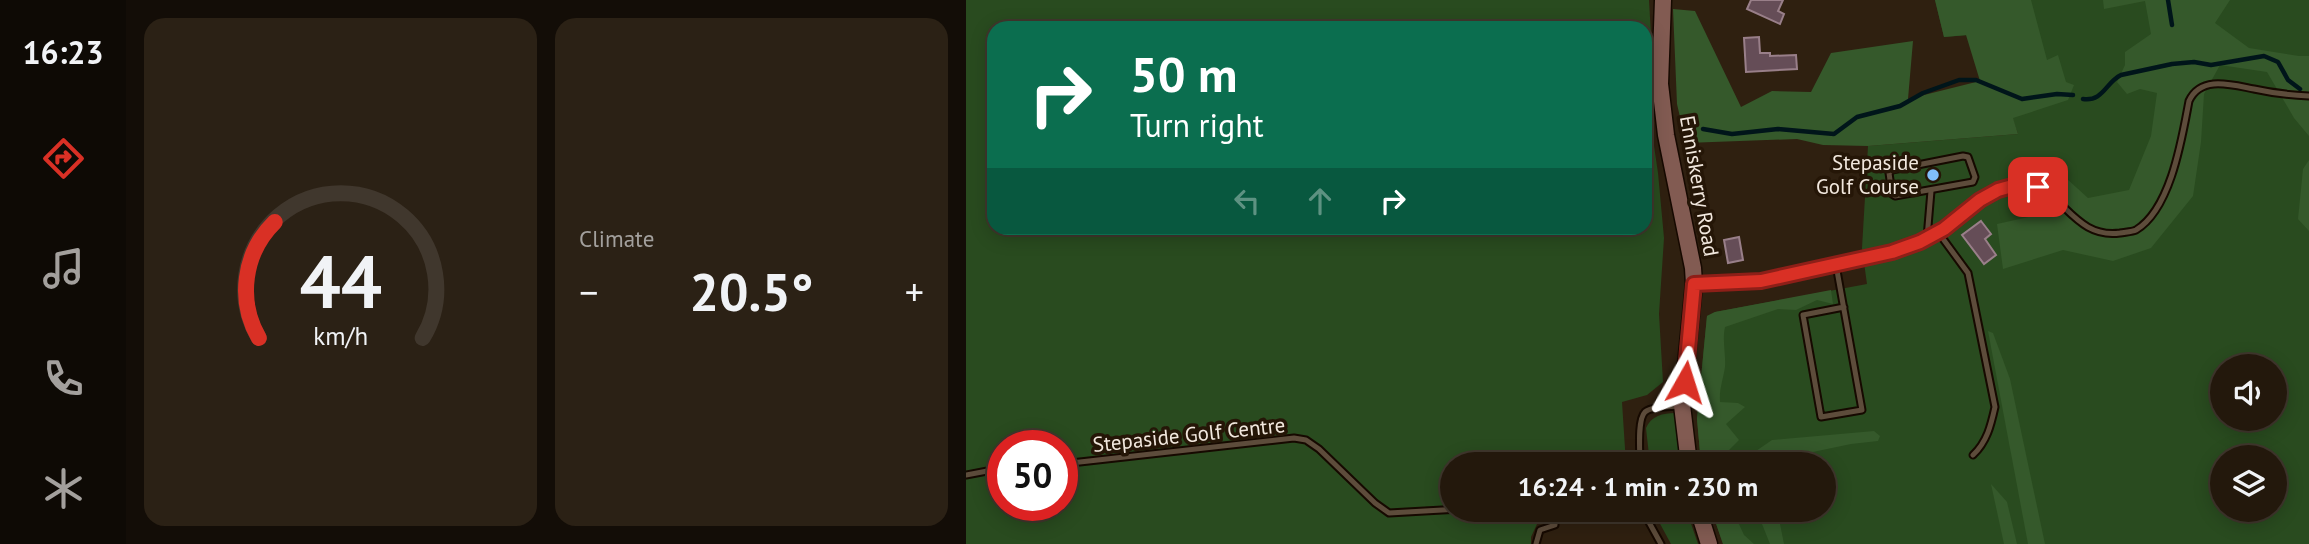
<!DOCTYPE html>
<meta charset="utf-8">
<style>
:root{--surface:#23180c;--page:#2b2115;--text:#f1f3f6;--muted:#a3a09d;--line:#40372d;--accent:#d93025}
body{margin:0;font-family:"PT Sans",sans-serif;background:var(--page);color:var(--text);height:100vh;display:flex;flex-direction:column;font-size:26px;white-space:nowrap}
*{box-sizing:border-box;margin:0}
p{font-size:23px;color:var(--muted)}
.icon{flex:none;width:38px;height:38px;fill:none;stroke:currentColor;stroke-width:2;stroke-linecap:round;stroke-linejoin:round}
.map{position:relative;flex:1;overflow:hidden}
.drawer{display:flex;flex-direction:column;gap:18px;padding:18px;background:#130d07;width:840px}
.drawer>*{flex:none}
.banner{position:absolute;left:21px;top:21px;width:665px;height:214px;border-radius:21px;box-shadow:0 4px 18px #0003,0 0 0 2px var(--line);background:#0b6e4f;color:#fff;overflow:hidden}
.fabs{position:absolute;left:1244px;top:354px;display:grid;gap:14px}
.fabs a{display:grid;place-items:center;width:77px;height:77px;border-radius:50%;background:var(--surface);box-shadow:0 4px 18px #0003,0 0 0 2px var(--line);font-size:35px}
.speed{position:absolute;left:21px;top:430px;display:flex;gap:14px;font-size:35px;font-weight:700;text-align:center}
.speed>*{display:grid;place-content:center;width:91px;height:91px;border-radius:50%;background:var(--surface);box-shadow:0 4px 18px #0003,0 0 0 2px var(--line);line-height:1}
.speed .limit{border:10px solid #d22;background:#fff;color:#111}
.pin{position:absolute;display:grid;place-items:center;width:60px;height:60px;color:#fff;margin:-30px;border-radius:14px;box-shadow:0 4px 10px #0006}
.me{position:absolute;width:77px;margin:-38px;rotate:6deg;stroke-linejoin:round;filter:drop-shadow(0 0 5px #0008)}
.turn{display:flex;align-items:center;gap:24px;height:147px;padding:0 28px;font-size:32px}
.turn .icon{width:91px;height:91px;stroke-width:2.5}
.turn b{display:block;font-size:49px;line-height:60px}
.lanes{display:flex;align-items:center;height:66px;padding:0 28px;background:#0003;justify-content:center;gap:35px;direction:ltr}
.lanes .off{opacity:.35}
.big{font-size:52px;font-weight:800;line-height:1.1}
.drawer .tile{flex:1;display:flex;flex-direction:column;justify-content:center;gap:10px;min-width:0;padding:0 24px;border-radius:21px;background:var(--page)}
.drawer .dial{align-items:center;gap:0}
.dial svg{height:182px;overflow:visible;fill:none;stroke:var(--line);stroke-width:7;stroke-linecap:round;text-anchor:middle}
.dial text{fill:var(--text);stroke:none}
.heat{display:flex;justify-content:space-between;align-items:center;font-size:38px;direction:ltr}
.drawer .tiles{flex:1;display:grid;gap:18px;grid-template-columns:repeat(2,1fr)}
.trip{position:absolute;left:474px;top:452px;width:396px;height:70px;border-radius:35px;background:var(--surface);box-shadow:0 4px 18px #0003,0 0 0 2px var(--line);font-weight:800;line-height:70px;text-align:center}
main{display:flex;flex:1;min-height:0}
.tabs{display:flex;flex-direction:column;width:126px;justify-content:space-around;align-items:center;background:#0e0a05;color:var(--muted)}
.tabs .icon{width:49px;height:49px}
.tabs .selected{color:var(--accent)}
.tabs b{font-size:32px;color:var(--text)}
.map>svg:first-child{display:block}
.green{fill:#294b1f;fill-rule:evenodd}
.forest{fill:#35592b}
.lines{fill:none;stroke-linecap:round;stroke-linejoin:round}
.stream{stroke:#00151a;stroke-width:4.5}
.building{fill:#654d57;stroke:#997f89;stroke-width:2}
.service-casing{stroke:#160900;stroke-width:9}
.secondary-casing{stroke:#160900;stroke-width:19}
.service{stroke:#5d4c3b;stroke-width:5}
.secondary{stroke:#825b52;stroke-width:16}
.route-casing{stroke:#8d1f18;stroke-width:18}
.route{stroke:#d93025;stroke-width:12}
.poi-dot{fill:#81bdfa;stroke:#251607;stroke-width:2.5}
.labels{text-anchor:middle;stroke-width:7;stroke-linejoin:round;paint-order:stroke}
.poi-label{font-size:21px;fill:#f2e8de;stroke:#251607;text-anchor:end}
.street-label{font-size:21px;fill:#f2e8de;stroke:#251607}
</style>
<main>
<nav class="tabs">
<b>16:23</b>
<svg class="icon selected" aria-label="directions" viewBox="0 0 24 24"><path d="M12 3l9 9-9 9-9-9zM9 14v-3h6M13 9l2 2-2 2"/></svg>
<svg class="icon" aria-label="music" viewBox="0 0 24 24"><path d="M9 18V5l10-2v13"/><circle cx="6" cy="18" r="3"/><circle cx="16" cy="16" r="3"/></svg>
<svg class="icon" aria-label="phone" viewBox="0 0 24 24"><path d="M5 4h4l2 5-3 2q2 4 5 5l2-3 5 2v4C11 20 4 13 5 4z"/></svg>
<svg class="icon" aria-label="climate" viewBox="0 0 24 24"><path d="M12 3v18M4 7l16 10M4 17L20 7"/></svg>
</nav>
<section class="drawer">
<div class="tiles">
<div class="tile dial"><svg viewBox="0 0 100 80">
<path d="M14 69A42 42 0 1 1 86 69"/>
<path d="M14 69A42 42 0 0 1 21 18" stroke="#d93025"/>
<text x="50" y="56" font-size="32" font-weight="700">44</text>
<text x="50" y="72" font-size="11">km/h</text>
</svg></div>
<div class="tile"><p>Climate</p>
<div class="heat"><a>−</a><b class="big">20.5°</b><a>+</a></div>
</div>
</div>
</section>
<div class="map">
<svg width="1343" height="544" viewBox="0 0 1343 544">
<rect width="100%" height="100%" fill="#2f2010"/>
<g class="green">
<path d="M0,0H683L685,35L679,36V28H28V228H679L681,98L692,173L698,238L693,314L697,382L681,395L656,402L660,464H486V509H631L571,524L565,537V544H0ZM37,446H96V506H37Z"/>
<path d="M969,0H1343V544H757L745,509H858V464H735L731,419L741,316L749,312L901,284L896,248L902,146L1052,134L1017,34L978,37ZM1256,366H1309V418H1256ZM1256,457H1309V509H1256Z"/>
<path d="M709,413L716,464H684L680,428C685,416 697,413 709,413Z"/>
<path d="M695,509H720L732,544H705L692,520Z"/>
</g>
<g class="forest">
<path d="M969,0H1065L1081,60L1092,55L1100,82L1108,85L1102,100L1047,118L1052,134L902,146L857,145L831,139L720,143L711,104L707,9L729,11L775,107L806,91L845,92L865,53L947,41L942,99L1014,81L1000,35L978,37Z"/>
<path d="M1137,0H1264L1249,23L1283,48L1333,56H1343V136L1328,118L1301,72L1254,65L1238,94L1235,142L1227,196L1185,248L1147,261L1097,250L1037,269L1031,224L1080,213L1100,178L1122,198L1163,190L1185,136L1191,93L1174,89L1161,94L1151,82L1159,65V52L1185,34L1179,1L1138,9Z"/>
<path d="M1343,160V231L1332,219L1337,169Z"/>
<path d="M865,290L867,304L851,300L830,310L812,309L759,327C756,341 760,354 759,367C757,380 753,389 754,402L772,403L779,407L760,424L773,440L763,450L768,464H735L731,419L741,316L749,312Z"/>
<path d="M1022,331L1027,333L1044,379L1079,544H1062Z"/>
<path d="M908,431L914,436L912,441L885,444L808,460L806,464H787V453L806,440Z"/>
<path d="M1025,484L1041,502L1051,544H1038Z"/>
<path d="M745,509H766L778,535L788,544H757Z"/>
<path d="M790,509H811L818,544H804Z"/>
</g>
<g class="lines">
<g class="stream">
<path d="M1202,0L1206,25"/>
<path d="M1117,99C1137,102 1140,82 1155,75L1206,64L1228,62L1245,65L1298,56L1312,62L1322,80L1334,89"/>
<path d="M737,129L766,134L812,129L868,134L891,117L934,106L957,93L993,80H1010L1056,99L1091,94L1107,95"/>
</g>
</g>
<g class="building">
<path d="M785,0H817L812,11L818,14L814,24L781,9Z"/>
<path d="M793,37L794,53H804V56L830,55L831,69L780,72L778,38Z"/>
<path d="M1015,221L1025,234L1019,239L1030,255L1018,264L996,235Z"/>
<path d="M773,237L777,260L762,263L758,240Z"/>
</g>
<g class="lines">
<g class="service-casing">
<g id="service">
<path d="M997,156L1002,157L1009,177L1007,182L929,196L926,194L923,173L926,170Z"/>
<path d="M972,232L1002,273L1029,407C1025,425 1021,442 1007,455"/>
<path d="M961,238L965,191"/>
<path d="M870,265L896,410L855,417L837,315L878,307"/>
<path d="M731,284C752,283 773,283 794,281C824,278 853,269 882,262C907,256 931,252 954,242C987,227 1011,191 1049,185C1095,178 1103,240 1154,233C1159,232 1166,232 1170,230C1205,209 1216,138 1223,101C1235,75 1266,85 1288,89C1306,93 1324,95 1343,96"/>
<path d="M96,464L328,438L340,440L353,449L409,503L423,513L494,509"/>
<path d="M674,464C674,452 671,420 679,412C686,406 704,407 713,406"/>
<path d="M0,475L37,468"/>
<path d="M657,509C667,515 676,520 685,509"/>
<path d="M679,515L695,544"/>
<path d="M570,544L574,530L589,525V509"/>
</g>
</g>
<g class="secondary-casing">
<g id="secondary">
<path d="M697,0L694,84L700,135L727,268L728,284L716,405L723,464"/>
<path d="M732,509L743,544"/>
</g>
</g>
<use href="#service" class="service"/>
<use href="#secondary" class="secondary"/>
</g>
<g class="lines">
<g class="route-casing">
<path id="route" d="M719,382L728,284L795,281L926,252L954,242L978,229L1014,200L1032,190L1050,185L1072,187"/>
</g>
<use href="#route" class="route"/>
</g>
<circle class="poi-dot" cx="967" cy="175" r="7"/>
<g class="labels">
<g class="poi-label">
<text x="953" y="170">Stepaside<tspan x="953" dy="24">Golf Course</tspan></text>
</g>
<g class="street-label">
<text transform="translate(733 186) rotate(80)" y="7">Enniskerry Road</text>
<text transform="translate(223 435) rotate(-6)" y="7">Stepaside Golf Centre</text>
</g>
</g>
</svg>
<div class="fabs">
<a><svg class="icon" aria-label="sound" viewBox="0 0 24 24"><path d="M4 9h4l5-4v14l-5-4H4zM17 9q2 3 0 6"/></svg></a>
<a><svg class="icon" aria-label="layers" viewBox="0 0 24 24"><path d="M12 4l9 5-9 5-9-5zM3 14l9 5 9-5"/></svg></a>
</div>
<div class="speed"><div class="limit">50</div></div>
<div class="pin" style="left:1072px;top:187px;background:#d93025"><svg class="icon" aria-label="arrive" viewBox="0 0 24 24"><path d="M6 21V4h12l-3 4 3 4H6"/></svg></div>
<svg class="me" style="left:719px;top:382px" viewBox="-20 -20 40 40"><path d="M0-17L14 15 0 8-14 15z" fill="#d93025" stroke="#fff" stroke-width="4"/></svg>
<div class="trip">16:24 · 1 min · 230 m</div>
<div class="banner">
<div class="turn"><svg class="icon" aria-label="right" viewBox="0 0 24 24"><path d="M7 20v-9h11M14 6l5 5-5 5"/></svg><div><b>50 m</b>Turn right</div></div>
<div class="lanes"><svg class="icon off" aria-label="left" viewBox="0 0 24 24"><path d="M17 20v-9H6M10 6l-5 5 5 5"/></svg><svg class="icon off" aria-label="ahead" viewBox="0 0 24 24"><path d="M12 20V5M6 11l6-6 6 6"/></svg><svg class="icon" aria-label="right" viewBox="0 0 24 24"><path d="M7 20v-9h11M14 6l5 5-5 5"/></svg></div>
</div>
</div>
</main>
